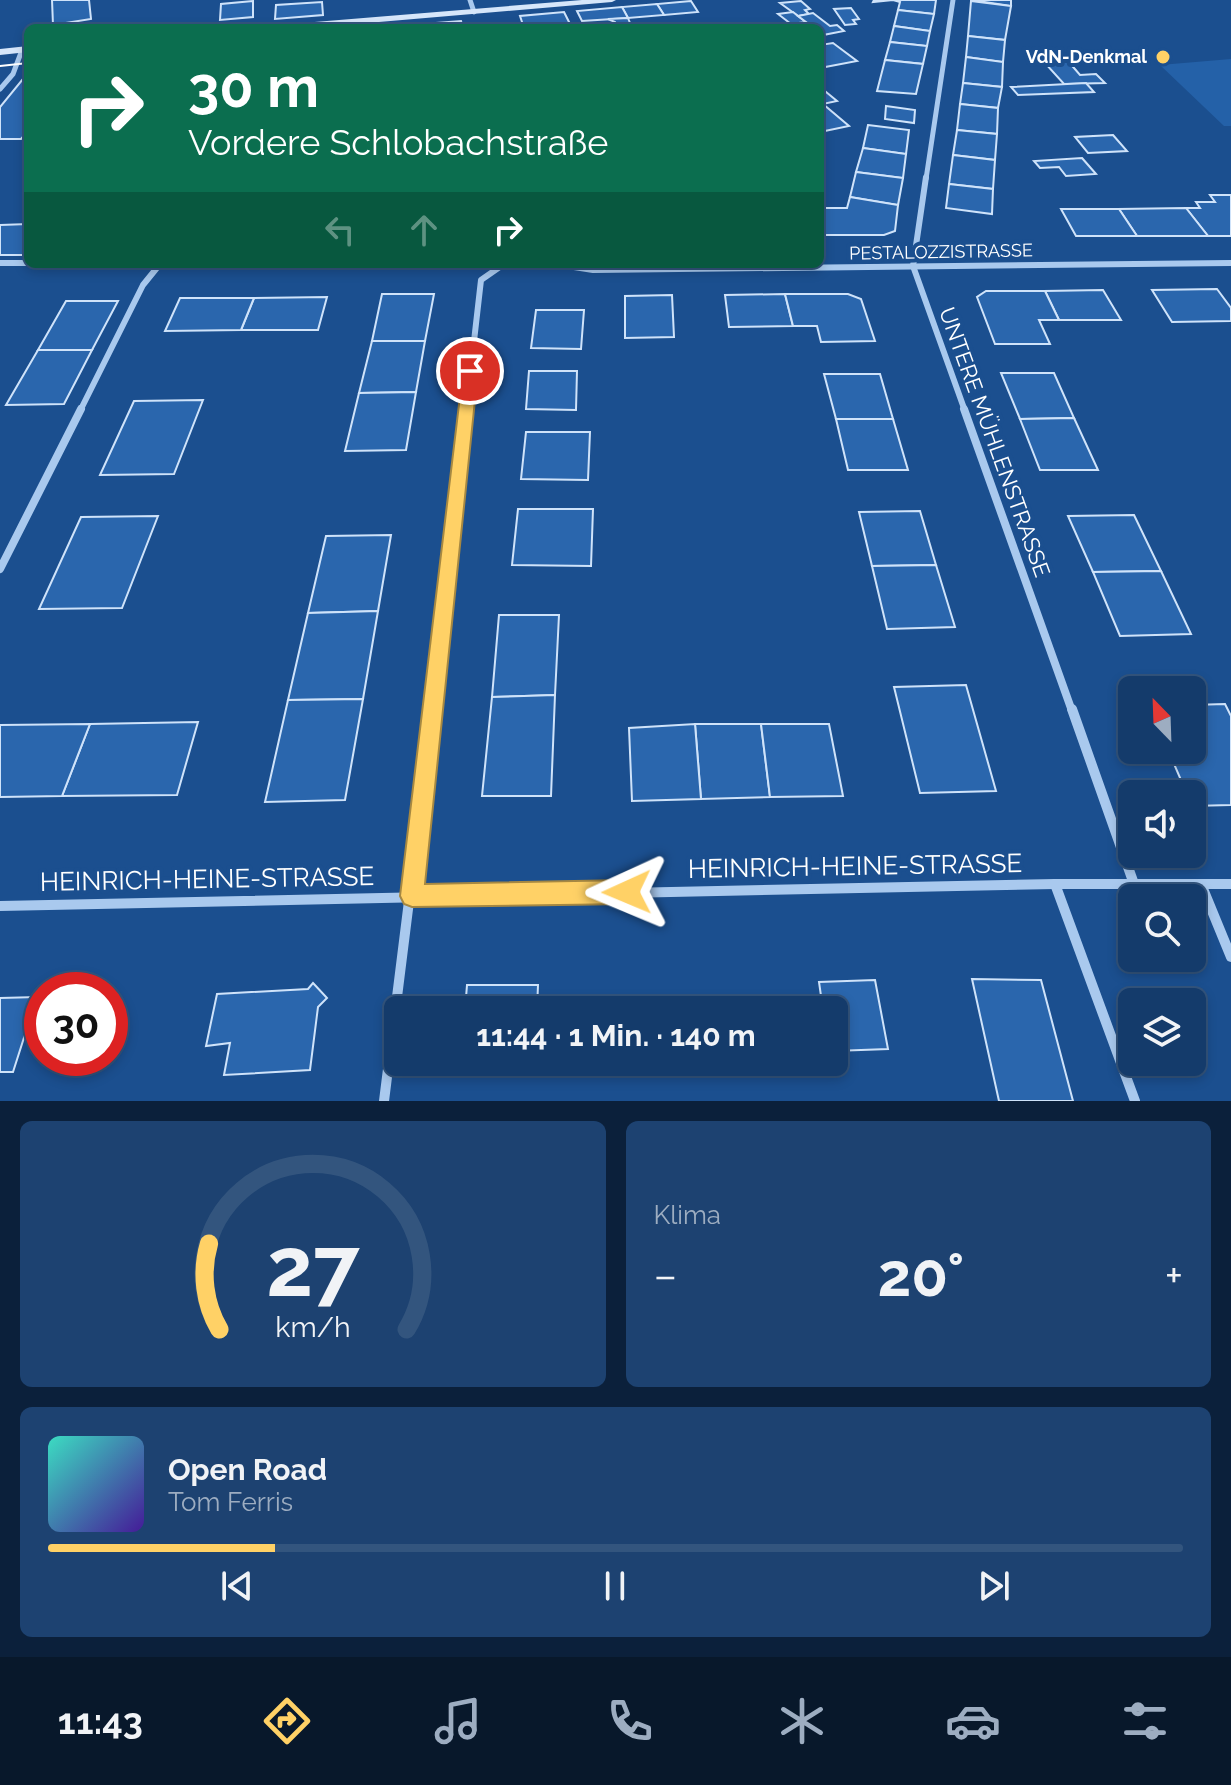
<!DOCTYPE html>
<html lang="de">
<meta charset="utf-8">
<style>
:root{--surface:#143b6b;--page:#1d4271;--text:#f1f3f6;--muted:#9dadc1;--line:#33557e;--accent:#ffd166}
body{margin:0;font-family:Raleway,sans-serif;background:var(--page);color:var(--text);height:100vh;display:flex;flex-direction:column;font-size:30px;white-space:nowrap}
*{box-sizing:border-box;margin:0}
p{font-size:26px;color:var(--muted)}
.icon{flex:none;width:44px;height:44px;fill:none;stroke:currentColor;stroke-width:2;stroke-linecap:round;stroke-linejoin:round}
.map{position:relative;height:1101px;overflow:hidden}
.panel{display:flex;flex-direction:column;gap:20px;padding:20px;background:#0b203b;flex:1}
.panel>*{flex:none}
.hud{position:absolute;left:24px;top:24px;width:800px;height:244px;border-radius:12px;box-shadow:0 4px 12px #0003,0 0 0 2px var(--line);background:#0b6e4f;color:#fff;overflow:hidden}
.needle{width:52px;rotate:337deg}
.controls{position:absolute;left:1118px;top:676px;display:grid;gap:16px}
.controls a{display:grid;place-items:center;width:88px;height:88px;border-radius:12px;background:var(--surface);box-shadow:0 4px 12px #0003,0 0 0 2px var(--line);font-size:40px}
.speed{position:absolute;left:24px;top:972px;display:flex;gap:16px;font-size:40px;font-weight:700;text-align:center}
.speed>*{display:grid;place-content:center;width:104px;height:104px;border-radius:50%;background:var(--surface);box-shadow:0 4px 12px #0003,0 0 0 2px var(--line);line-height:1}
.speed .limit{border:12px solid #d22;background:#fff;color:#111}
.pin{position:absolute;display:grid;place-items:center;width:68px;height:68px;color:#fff;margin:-34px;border:4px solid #fff;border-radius:50%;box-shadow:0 2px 8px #0007}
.me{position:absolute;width:88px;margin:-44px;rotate:269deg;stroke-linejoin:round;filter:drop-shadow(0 0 6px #0008)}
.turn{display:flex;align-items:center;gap:28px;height:168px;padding:0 32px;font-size:36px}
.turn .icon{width:104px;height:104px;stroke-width:2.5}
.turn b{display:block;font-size:56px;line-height:68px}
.lanes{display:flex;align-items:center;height:76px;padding:0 32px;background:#0003;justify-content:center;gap:40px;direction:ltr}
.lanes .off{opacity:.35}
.big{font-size:60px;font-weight:700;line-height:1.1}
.panel .tile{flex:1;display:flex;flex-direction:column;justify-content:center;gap:12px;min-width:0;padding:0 28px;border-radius:12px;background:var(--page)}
.panel .dial{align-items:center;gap:0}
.dial svg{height:208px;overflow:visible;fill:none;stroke:var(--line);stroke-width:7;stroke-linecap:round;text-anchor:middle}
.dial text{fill:var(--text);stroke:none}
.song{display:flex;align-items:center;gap:24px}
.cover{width:96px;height:96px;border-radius:12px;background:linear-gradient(135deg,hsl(170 70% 55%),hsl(260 70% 35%))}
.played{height:8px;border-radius:4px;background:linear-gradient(90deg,var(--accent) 20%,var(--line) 20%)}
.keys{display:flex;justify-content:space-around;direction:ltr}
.heat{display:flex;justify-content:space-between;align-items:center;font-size:44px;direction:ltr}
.panel .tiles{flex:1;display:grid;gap:20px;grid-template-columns:1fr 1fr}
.tile:last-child{grid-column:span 2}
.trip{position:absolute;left:384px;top:996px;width:464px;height:80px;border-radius:12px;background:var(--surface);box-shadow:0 4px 12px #0003,0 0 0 2px var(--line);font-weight:700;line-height:80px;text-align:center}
.menu{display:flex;height:128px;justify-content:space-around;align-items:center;background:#08182b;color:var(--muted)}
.menu .icon{width:56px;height:56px}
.menu .on{color:var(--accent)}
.menu b{font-size:36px;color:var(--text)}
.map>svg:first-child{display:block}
.green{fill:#2461a8}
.building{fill:#2a66ad;stroke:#cfe3fa;stroke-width:2}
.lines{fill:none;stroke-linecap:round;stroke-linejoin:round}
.street-far3{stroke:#a9c9ee;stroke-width:5}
.street-far2{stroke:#a9c9ee;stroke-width:6}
.street-far1{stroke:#a9c9ee;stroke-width:8}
.street{stroke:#a9c9ee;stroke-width:10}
.secondary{fill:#d6e6fa;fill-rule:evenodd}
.tram{stroke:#fff;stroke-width:2}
.route{fill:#ffd166;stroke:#a68842;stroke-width:2}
.poi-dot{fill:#ffd166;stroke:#1b4f8f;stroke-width:3}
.labels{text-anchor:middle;stroke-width:8;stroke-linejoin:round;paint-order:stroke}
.far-poi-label{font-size:18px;font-weight:bold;fill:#fff;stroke:#1b4f8f;text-anchor:end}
.far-street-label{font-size:18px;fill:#fff;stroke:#1b4f8f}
.street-label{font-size:22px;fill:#fff;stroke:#1b4f8f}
.near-street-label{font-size:26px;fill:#fff;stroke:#1b4f8f}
</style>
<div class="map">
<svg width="1231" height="1101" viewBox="0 0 1231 1101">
<rect width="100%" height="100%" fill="#1b4f8f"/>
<path class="green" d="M1231,59V126H1224L1160,65Z"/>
<g class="building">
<path d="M52,0H89L91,19L53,25Z"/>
<path d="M874,0H936L934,14L898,10L900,2L893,0L873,2Z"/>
<path d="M971,0H1011V6Z"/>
<path d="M253,1V17L220,20L221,4Z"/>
<path d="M691,1L698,12L664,15L657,4Z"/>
<path d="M801,1L810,9L805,10L809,14L798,16L780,3Z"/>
<path d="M971,1L1011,6L1005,40L968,36Z"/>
<path d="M322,2L323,15L275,19L276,5Z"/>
<path d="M657,4L664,15L628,18L622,7Z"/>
<path d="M622,7L628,18L582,21L577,11Z"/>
<path d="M851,8L859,19L853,20L856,24L845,25L834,9Z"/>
<path d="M898,10L934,14L930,31L894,26Z"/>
<path d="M564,12L570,24L524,28L520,16Z"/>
<path d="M793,12L798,16L806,22L791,24L778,14Z"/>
<path d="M813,13L830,26L837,25L844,31L823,35L820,28H814L798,16Z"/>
<path d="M628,18L632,28H618L615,22L608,19Z"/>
<path d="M461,21L463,28H425L424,24Z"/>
<path d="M894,26L930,31L927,46L890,42Z"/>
<path d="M968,36L1005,40L1003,62L966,57Z"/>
<path d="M890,42L927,46L923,64L885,60Z"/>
<path d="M833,43L857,61L820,68V45Z"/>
<path d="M966,57L1003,62L1002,87L963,83Z"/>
<path d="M885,60L923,64L916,94L877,91Z"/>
<path d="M1068,61L1080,75L1096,74L1105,83L1064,84L1044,62Z"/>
<path d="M27,74L28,131L21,139H0V107Z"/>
<path d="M963,83L1002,87L998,108L960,104Z"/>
<path d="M1086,83L1094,92L1018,95L1011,87Z"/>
<path d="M820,87L837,101L823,104L820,101Z"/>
<path d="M820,101L823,104L849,126L820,132Z"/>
<path d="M960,104L998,108L997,134L957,130Z"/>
<path d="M886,106L915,110L914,123L885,119Z"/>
<path d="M868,125L909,130L906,154L863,148Z"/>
<path d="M957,130L997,134L995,160L953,155Z"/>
<path d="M1113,135L1127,151L1088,153L1075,137Z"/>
<path d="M863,148L906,154L903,178L856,172Z"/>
<path d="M953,155L995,160L993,189L949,184Z"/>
<path d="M1082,158L1096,174L1066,176L1059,167L1040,168L1034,161Z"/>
<path d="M856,172L903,178L898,205L850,197Z"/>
<path d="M949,184L993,189L992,214L946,208Z"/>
<path d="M1210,195H1231V236H1208L1186,208H1200L1196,202H1215Z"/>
<path d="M850,197L898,205L895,231L884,235H820V208H847Z"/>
<path d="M1186,208L1208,236H1137L1119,209Z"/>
<path d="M1061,209H1119L1137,236H1076Z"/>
<path d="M28,224V255H0V225Z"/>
<path d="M1217,289L1231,308V321L1172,322L1152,290Z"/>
<path d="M1103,290L1121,320H1059L1045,291Z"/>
<path d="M986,291H1045L1059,320H1039L1050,344H995L977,297Z"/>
<path d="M382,294H434L425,341H372Z"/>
<path d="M785,294L793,326L729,327L725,295Z"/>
<path d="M785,294H848L861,299L875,341L821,342L817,326H793Z"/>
<path d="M672,295L674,337L625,338V296Z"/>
<path d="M327,297L318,330H241L254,298Z"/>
<path d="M180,298H254L241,330L165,331Z"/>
<path d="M66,301H118L92,350H38Z"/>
<path d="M536,310H584L581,349L531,348Z"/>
<path d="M372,341H425L416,392L359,393Z"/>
<path d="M38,350H92L64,404L6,405Z"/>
<path d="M529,371H577L576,410L526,409Z"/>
<path d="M1001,373H1054L1074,418L1020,419Z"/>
<path d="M824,374H880L893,419H836Z"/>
<path d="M416,392L406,450L345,451L359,393Z"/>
<path d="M203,400L174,474L100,475L134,401Z"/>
<path d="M1074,418L1098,470H1040L1020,419Z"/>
<path d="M836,419H893L908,470H848Z"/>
<path d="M526,432H590L588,480L521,479Z"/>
<path d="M518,509H593L591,566L512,565Z"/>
<path d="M920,511L936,565L872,566L859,512Z"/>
<path d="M1134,515L1161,571L1093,572L1068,516Z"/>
<path d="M158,516L122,608L39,609L81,517Z"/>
<path d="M391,535L378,611L308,613L326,536Z"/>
<path d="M936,565L955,627L887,629L872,566Z"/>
<path d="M1161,571L1191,634L1120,636L1093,572Z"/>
<path d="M378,611L363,699L288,700L308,613Z"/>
<path d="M499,615H559L555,695L492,697Z"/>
<path d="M966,685L996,791L920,793L894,687Z"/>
<path d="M555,695L551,796H482L492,697Z"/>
<path d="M363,699L345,800L265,802L288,700Z"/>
<path d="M1225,704L1231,716V805L1192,806V794H1187L1168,750H1192V705Z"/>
<path d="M198,722L177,795L62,796L90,724Z"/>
<path d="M90,724L62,796L0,797V725Z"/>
<path d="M695,724H761L770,797L701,799Z"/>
<path d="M695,724L701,799L632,801L629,728Z"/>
<path d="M761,724H829L843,796L770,797Z"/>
<path d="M972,979L1041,980L1073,1101H999Z"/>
<path d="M875,980L888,1049L834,1051V1010H823L819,982Z"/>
<path d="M313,983L327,998L318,1007L310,1070L224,1075L230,1043L206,1046L217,994L308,989Z"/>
<path d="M467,985H538L537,1010H465Z"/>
<path d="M37,997L13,1072H0V998Z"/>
<path d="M696,998L752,999L753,1010H696Z"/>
<path d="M461,1062H535V1067L460,1068Z"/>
</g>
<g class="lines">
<g class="street-far3">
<path d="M470,0L474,12"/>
<path d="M0,89L13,74L22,50"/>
<path d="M926,179L953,0"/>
</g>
<g class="street-far2">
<path d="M926,177L913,266L965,411"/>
<path d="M0,263H28"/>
<path d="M555,264L593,270L1231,263"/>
<path d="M80,411L143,285L160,264"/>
<path d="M466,411L481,280L504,264"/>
</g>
<g class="street-far1">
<path d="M964,409L1072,711"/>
<path d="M0,569L81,409"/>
<path d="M433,711L467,409"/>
</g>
<g class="street">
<path d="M1072,709L1134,884"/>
<path d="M1055,884L1135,1101"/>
<path d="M1201,884L1231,957"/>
<path d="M0,906L1055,884H1231"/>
<path d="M384,1101L433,709"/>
</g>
<g class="secondary">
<path d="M582,0H616L612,2L309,28H274L278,25Z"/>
<path d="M28,46V52L0,55V49Z"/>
</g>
<g class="tram">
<path d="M283,28L294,27"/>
<path d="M0,66L28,63"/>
</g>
</g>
<path class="route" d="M470,366L478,371L425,884L627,880L635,883L638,892L635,900L627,904L412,907L404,904L400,896L463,371Z"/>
<circle class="poi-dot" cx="1163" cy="57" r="8"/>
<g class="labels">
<g class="far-poi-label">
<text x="1147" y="63">VdN-Denkmal</text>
</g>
<g class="far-street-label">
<text transform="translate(941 252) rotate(-1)" y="6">PESTALOZZISTRASSE</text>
</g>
<g class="street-label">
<text transform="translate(995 442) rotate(70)" y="8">UNTERE MÜHLENSTRASSE</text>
</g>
<g class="near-street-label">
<text transform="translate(855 866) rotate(-1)" y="9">HEINRICH-HEINE-STRASSE</text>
<text transform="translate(207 879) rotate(-1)" y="9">HEINRICH-HEINE-STRASSE</text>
</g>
</g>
</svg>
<div class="controls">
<a><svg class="needle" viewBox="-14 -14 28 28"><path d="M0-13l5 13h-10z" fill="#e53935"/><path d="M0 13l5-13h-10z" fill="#9dadc1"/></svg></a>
<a><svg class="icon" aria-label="sound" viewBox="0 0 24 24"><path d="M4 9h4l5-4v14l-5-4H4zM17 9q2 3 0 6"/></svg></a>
<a><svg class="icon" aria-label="search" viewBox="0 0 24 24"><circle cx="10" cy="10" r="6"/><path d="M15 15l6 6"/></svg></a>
<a><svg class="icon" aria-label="layers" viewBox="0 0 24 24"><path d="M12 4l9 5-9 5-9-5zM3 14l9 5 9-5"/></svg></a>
</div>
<div class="speed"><div class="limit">30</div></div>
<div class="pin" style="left:470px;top:371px;background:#d93025"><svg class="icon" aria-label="arrive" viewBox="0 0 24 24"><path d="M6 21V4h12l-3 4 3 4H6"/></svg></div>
<svg class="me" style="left:627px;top:892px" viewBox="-20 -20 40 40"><path d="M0-17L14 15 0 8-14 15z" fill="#ffd166" stroke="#fff" stroke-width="4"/></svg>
<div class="trip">11:44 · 1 Min. · 140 m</div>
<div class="hud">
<div class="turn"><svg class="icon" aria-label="right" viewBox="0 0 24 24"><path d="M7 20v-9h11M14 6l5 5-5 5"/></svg><div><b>30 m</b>Vordere Schlobachstraße</div></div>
<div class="lanes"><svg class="icon off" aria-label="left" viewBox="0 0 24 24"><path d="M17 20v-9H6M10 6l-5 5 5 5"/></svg><svg class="icon off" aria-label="ahead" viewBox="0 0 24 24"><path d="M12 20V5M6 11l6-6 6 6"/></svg><svg class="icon" aria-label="right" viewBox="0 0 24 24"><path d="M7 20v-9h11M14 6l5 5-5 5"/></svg></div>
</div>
</div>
<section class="panel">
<div class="tiles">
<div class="tile dial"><svg viewBox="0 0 100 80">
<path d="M14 69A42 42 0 1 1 86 69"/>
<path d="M14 69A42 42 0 0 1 10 36" stroke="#ffd166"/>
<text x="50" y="56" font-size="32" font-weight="700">27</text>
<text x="50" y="72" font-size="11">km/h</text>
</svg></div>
<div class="tile"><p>Klima</p>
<div class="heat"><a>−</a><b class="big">20°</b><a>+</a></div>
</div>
<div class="tile">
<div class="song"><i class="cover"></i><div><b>Open Road</b><p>Tom Ferris</p></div></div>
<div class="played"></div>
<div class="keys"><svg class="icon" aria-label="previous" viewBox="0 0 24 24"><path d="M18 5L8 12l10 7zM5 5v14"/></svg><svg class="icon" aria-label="pause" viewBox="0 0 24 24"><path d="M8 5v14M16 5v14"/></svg><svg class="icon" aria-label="next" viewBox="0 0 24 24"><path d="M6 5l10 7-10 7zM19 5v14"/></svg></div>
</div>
</div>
</section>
<nav class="menu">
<b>11:43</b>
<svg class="icon on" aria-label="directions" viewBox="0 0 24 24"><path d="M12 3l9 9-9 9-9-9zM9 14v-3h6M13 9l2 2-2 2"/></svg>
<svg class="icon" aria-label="music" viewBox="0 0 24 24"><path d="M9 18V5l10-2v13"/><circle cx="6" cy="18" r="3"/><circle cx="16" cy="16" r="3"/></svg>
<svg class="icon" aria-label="phone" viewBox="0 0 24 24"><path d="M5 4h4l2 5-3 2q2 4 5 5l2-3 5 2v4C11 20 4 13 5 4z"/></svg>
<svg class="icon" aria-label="climate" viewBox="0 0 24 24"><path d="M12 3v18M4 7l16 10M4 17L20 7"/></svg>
<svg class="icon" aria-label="car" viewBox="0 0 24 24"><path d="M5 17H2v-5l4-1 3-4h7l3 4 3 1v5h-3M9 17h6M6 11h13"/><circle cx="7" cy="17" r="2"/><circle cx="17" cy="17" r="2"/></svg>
<svg class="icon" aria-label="filters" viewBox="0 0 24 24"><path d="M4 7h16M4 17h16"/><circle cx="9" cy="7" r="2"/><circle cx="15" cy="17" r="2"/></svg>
</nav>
